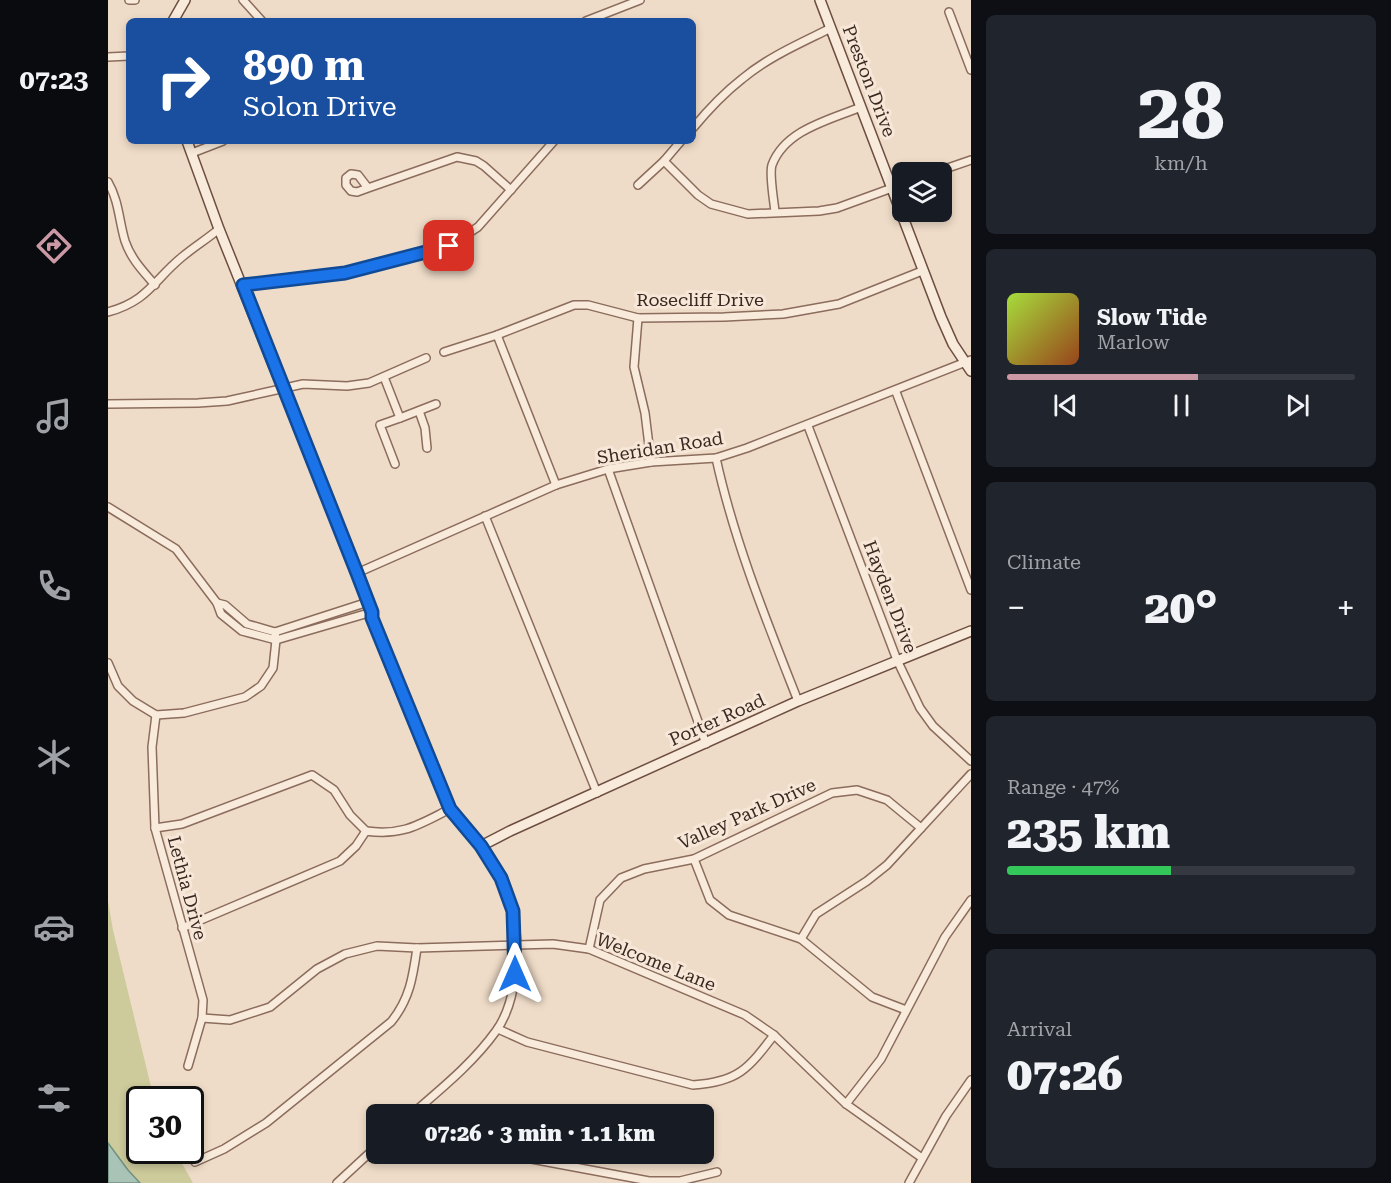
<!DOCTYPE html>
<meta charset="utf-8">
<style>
:root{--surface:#171b24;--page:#20242c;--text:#f1f3f6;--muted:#9ea1a6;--line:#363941;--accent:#ca99a5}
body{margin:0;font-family:"Roboto Serif",serif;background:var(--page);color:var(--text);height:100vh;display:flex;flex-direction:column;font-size:22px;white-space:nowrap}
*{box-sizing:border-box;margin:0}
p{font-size:20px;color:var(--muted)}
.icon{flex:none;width:33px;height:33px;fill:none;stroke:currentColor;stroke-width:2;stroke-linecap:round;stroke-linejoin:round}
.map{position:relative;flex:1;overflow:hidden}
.side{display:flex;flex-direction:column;gap:15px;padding:15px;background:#0d0f14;width:420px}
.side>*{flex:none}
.top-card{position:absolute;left:18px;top:18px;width:570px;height:126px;border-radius:9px;box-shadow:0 3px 9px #0003;background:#1a4fa0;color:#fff;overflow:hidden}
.tools{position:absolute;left:784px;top:162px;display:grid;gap:12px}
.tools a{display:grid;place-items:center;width:60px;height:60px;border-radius:9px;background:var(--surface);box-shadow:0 3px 9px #0003;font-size:30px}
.speed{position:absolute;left:18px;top:1086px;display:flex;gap:12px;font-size:30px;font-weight:700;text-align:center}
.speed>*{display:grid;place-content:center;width:78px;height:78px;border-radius:50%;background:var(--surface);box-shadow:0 3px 9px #0003;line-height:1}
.speed .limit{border:3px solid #111;border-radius:9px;background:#fff;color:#111}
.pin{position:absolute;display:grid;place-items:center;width:51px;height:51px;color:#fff;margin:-26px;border-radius:12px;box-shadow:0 3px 9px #0006}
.me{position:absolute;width:66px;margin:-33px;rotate:0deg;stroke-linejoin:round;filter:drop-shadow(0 0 4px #0008)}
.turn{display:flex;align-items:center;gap:21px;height:126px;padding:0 18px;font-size:27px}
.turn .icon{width:78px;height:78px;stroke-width:2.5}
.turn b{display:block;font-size:42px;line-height:51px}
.big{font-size:45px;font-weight:800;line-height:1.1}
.side .card{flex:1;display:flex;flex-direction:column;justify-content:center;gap:9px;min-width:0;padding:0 21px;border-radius:9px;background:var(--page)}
.side .dial{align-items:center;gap:0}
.dial b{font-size:78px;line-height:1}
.song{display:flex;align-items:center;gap:18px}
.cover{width:72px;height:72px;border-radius:9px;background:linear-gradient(135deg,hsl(80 70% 55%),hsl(20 70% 35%))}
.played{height:6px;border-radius:3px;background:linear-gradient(90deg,var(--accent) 55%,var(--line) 55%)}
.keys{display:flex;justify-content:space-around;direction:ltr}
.heat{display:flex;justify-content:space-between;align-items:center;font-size:33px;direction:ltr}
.charge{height:9px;border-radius:4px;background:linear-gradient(90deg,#34c759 47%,var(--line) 0)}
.trip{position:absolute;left:258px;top:1104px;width:348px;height:60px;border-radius:9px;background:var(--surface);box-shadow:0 3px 9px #0003;font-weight:800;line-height:60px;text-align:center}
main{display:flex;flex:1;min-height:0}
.dock{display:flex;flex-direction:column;width:108px;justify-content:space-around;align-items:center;background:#090b0e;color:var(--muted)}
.dock .icon{width:42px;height:42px}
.dock .current{color:var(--accent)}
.dock b{font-size:27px;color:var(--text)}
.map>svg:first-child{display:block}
.green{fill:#cdca9b}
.water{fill:#a9c3b6;stroke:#6f9282;stroke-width:1.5}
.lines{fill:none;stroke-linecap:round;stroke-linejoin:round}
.street-casing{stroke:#8b6c5d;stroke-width:10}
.secondary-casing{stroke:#6d4e40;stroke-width:12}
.street{stroke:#f9ebdb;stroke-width:7}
.secondary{stroke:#f9ebdb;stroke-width:9}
.route-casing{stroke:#114b97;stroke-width:15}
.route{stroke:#1a73e8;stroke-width:10}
.labels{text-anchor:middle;stroke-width:6;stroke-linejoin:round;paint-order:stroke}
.street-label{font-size:18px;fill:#3b2820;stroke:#f6e7d8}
</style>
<main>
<nav class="dock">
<b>07:23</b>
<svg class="icon current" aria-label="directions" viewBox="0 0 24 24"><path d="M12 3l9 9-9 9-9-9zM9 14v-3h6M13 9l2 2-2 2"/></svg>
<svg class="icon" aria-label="music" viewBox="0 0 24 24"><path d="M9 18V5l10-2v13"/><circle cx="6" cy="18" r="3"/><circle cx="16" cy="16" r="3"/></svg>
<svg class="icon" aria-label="phone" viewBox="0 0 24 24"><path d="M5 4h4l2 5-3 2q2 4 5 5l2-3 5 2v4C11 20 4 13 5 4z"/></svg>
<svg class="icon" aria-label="climate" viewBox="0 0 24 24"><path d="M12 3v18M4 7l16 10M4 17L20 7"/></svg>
<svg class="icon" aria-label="car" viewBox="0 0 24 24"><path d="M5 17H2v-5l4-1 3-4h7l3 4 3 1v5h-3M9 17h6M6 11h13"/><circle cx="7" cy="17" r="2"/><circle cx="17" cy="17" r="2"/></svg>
<svg class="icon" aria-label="filters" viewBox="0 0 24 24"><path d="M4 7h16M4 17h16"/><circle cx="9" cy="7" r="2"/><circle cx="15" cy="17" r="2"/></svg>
</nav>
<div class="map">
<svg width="863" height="1183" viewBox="0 0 863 1183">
<rect width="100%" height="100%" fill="#efdcc8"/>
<path class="green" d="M0,901L5,930L46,1099L32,1100V1150L67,1151L85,1183H0Z"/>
<path class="water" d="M0,1143L20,1170L32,1183H0Z"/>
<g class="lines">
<g class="street-casing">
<g id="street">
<path d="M21,0H27"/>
<path d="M135,0L154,21"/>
<path d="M841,12L863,70"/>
<path d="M478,21L532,0"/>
<path d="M0,57L21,56"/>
<path d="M585,128C600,110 616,93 634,79C660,57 693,43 723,28"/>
<path d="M84,153L115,141"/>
<path d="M556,161L590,195L603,204L640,214L711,211L729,208L795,184"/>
<path d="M828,172L863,160"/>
<path d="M0,182C11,201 11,221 17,241C23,259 35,271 47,285"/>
<path d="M530,185L556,161L573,141"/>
<path d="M260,188L249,192L243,191L238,185V178L243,174L250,175L260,188L349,157L368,161L376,166L403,190"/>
<path d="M667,212C666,201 661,174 664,165C677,130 721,120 753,107"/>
<path d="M135,285L237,273L341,246L370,227L446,141"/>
<path d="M0,312C40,301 45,281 74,257C86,247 99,239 111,229"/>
<path d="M530,318L526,367L537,413L543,462"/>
<path d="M389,335L448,485"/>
<path d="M336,352L389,335L466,305H480L530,318L616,317L675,314L731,304L814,271"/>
<path d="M276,377L292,418L328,404"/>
<path d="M788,392L863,590"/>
<path d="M0,404L90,403L119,401L195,384L239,386L261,383L318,358"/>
<path d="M311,411L317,428L319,448"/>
<path d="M700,426L789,660L812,708L825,726L863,761"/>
<path d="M608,458C626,541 659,622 690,701"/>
<path d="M287,464L272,425L292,418"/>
<path d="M500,469L598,744"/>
<path d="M0,507L68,549L109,603L113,614L134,631L168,640L264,612"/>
<path d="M377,516L489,793"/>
<path d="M249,573L448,485L500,469L543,462L608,458L639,448L863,360"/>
<path d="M109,603L117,605L139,624L167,632L260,602"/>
<path d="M0,663L10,686L25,701L48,715L76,713L137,697L153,686L165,668L168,640L167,632"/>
<path d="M48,715L44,747L47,828L95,1000L94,1018L80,1066"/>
<path d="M47,828L74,824L204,775L226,790L242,815L258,831"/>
<path d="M586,859L602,900L621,915L693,939L764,997L798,1010"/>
<path d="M74,928L232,861L248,846L258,831C295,836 310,825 342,809"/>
<path d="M693,939L708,914L759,881L779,865L863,774"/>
<path d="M481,949L492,900L513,878L536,869L586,859L724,793L749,790L779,800L813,828"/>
<path d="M94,1018L122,1020L162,1007L209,969L237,954L269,946L309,948L445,944L481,949L637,1015L666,1035L738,1104L814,1158"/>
<path d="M390,1029L419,1042L585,1085C630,1082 640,1069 666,1035"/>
<path d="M738,1104L773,1059L837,937L863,900"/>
<path d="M304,1114C334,1088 365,1063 388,1031C410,1001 412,946 405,911C400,887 385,866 373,846"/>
<path d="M360,1154L402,1155L541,1181H572L609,1172"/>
<path d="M87,1162L116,1149L158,1123L283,1022C302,999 305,976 309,948"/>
<path d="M229,1183L268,1147"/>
<path d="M801,1183L838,1116L863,1080"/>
</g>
</g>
<g class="secondary-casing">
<g id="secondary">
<path d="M712,0L833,317L845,344L863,371"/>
<path d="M65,21L77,0"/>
<path d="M79,141L111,229L249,573L264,612V618L342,809L373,846L402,831L690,701L863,631"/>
</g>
</g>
<use href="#street" class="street"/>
<use href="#secondary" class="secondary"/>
</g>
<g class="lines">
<g class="route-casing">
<path id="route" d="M341,246L237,273L135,285L249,573L264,612V618L342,809L373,846L393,878L405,911L407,974"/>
</g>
<use href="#route" class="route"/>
</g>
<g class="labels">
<g class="street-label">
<text transform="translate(761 81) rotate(69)" y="6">Preston Drive</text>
<text x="592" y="306">Rosecliff Drive</text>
<text transform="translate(552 448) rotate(-9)" y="6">Sheridan Road</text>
<text transform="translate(782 597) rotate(69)" y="6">Hayden Drive</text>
<text transform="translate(609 720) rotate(-24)" y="6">Porter Road</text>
<text transform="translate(639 814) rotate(-24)" y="6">Valley Park Drive</text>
<text transform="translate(79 888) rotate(75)" y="6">Lethia Drive</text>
<text transform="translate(548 962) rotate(22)" y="6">Welcome Lane</text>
</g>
</g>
</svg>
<div class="tools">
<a><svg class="icon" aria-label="layers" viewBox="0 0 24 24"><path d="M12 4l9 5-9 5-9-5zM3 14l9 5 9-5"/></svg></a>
</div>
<div class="speed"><div class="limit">30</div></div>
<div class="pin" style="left:341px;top:246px;background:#d93025"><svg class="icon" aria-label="arrive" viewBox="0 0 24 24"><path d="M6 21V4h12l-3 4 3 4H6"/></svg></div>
<svg class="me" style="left:407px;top:974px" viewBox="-20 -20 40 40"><path d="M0-17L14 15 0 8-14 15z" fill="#1a73e8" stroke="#fff" stroke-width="4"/></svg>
<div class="trip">07:26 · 3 min · 1.1 km</div>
<div class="top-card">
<div class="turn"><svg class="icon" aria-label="right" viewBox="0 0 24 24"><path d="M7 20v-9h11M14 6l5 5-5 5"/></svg><div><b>890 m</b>Solon Drive</div></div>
</div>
</div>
<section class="side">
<div class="card dial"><b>28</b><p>km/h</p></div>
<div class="card">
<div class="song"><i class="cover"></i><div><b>Slow Tide</b><p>Marlow</p></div></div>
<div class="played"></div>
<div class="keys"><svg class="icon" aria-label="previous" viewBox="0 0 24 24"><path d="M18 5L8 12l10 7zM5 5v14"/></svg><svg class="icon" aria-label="pause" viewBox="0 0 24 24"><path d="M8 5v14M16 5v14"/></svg><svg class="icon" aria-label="next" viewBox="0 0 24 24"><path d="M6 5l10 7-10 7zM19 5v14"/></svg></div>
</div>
<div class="card"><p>Climate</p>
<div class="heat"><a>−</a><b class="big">20°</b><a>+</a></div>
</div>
<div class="card"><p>Range · 47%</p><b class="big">235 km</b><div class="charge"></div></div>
<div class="card"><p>Arrival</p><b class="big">07:26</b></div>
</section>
</main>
